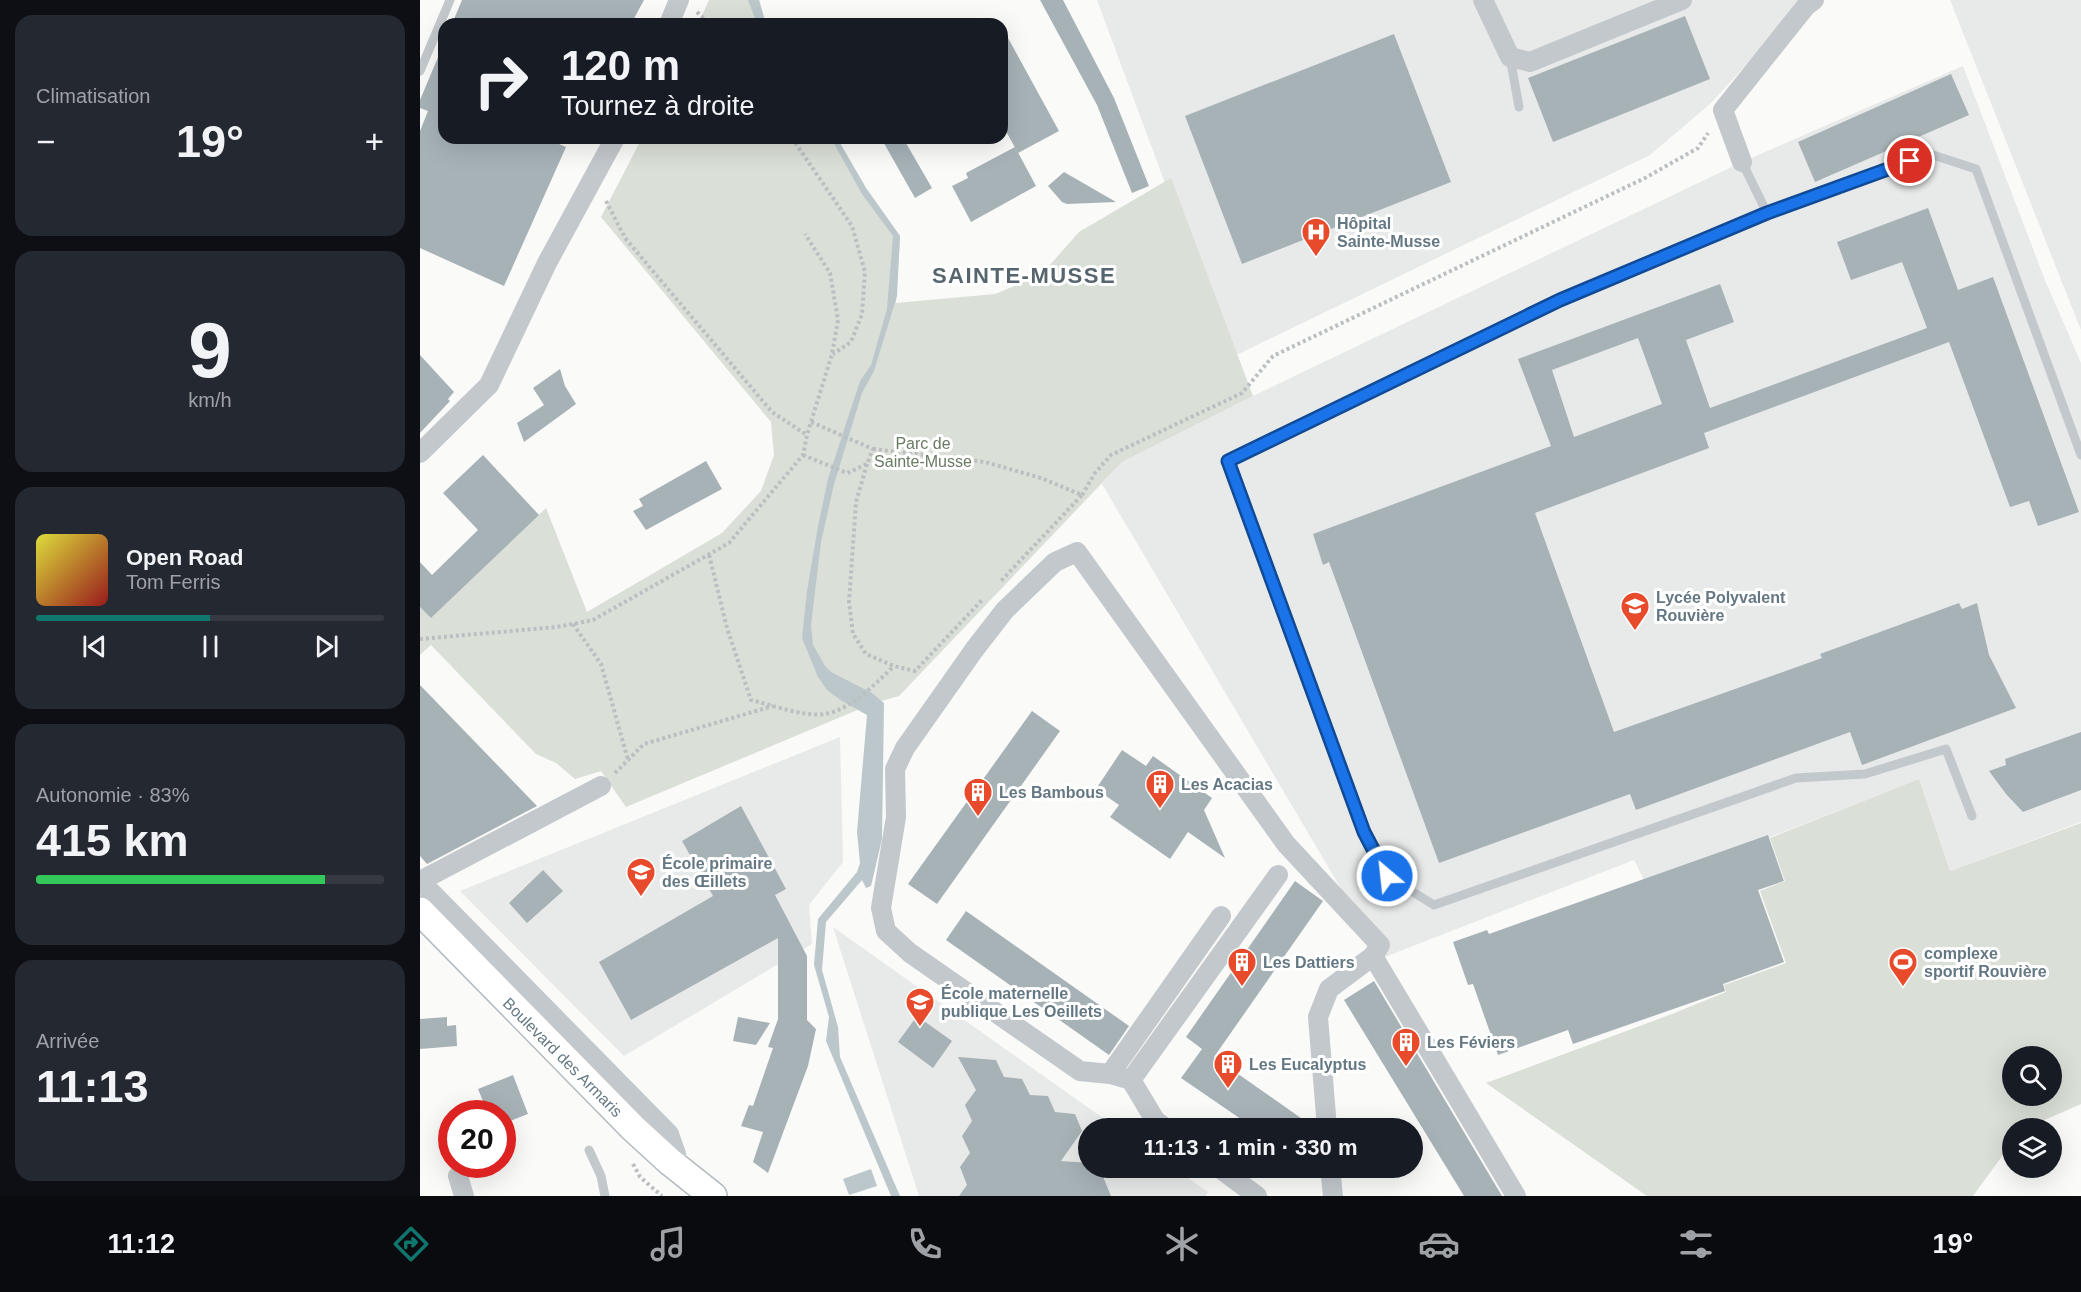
<!DOCTYPE html>
<html lang="fr">
<meta charset="utf-8">
<style>
:root{--surface:#171b24;--page:#242831;--text:#f1f3f6;--muted:#9ea1a6;--line:#363941;--accent:#0f766e}
body{margin:0;font-family:Arial,sans-serif;background:var(--page);color:var(--text);height:100vh;display:flex;flex-direction:column;font-size:22px;white-space:nowrap}
*{box-sizing:border-box;margin:0}
p{font-size:20px;color:var(--muted)}
.icon{flex:none;width:33px;height:33px;fill:none;stroke:currentColor;stroke-width:2;stroke-linecap:round;stroke-linejoin:round}
.map{position:relative;flex:1;overflow:hidden}
.panel{display:flex;flex-direction:column;gap:15px;padding:15px;background:#0d0f14;width:420px}
.panel>*{flex:none}
.guide{position:absolute;left:18px;top:18px;width:570px;height:126px;border-radius:18px;box-shadow:0 6px 24px #0002;background:#171b24;color:var(--text);overflow:hidden}
.controls{position:absolute;left:1582px;top:1046px;display:grid;gap:12px}
.controls a{display:grid;place-items:center;width:60px;height:60px;border-radius:50%;background:var(--surface);box-shadow:0 6px 24px #0002;font-size:30px}
.speed{position:absolute;left:18px;top:1100px;display:flex;gap:12px;font-size:30px;font-weight:700;text-align:center}
.speed>*{display:grid;place-content:center;width:78px;height:78px;border-radius:50%;background:var(--surface);box-shadow:0 6px 24px #0002;line-height:1}
.speed .limit{border:9px solid #d22;background:#fff;color:#111}
.pin{position:absolute;display:grid;place-items:center;width:51px;height:51px;color:#fff;margin:-26px;border:3px solid #fff;border-radius:50%;box-shadow:0 2px 6px #0007}
.me{position:absolute;width:66px;margin:-33px;rotate:332deg;stroke-linejoin:round;filter:drop-shadow(0 0 4px #0008)}
.turn{display:flex;align-items:center;gap:21px;height:126px;padding:0 24px;font-size:27px}
.turn .icon{width:78px;height:78px;stroke-width:2.5}
.turn b{display:block;font-size:42px;line-height:51px}
.big{font-size:45px;font-weight:700;line-height:1.1}
.panel .widget{flex:1;display:flex;flex-direction:column;justify-content:center;gap:9px;min-width:0;padding:0 21px;border-radius:18px;background:var(--page)}
.panel .dial{align-items:center;gap:0}
.dial b{font-size:78px;line-height:1}
.song{display:flex;align-items:center;gap:18px}
.cover{width:72px;height:72px;border-radius:9px;background:linear-gradient(135deg,hsl(60 70% 55%),hsl(0 70% 35%))}
.played{height:6px;border-radius:3px;background:linear-gradient(90deg,var(--accent) 50%,var(--line) 50%)}
.keys{display:flex;justify-content:space-around;direction:ltr}
.heat{display:flex;justify-content:space-between;align-items:center;font-size:33px;direction:ltr}
.charge{height:9px;border-radius:4px;background:linear-gradient(90deg,#34c759 83%,var(--line) 0)}
.trip{position:absolute;left:658px;top:1118px;width:345px;height:60px;border-radius:30px;background:var(--surface);box-shadow:0 6px 24px #0002;font-weight:700;line-height:60px;text-align:center}
.tabs{display:flex;height:96px;justify-content:space-around;align-items:center;background:#090b0e;color:var(--muted)}
.tabs .icon{width:42px;height:42px}
.tabs .selected{color:var(--accent)}
.tabs b{font-size:27px;color:var(--text)}
main{display:flex;flex:1;min-height:0}
.map>svg:first-child{display:block}
.built{fill:#e8eae9}
.green{fill:#dadfd7;fill-rule:evenodd}
.water{fill:#bbc7cb}
.building{fill:#a7b2b7;fill-rule:evenodd}
.lines{fill:none;stroke-linecap:round;stroke-linejoin:round}
.secondary-casing{stroke:#b3babf;stroke-width:30}
.path{stroke:#bbbfc2;stroke-width:4;stroke-dasharray:3 3;stroke-linecap:butt}
.lane{stroke:#c3c8cc;stroke-width:9}
.street{stroke:#c3c8cc;stroke-width:20}
.secondary{stroke:#fff;stroke-width:27}
.route-casing{stroke:#114b97;stroke-width:15}
.route{stroke:#1a73e8;stroke-width:10}
.labels{text-anchor:middle;stroke-width:6;stroke-linejoin:round;paint-order:stroke}
.poi-label{font-size:16px;font-weight:bold;fill:#647883;stroke:#fff;text-anchor:start}
.park-label{font-size:16px;fill:#697a63;stroke:#fff}
.street-label{font-size:16px;fill:#647883;stroke:#fff}
.district-label{font-size:22px;font-weight:bold;letter-spacing:1.5px;fill:#56656e;stroke:#fff}
</style>
<main>
<section class="panel">
<div class="widget"><p>Climatisation</p>
<div class="heat"><a>−</a><b class="big">19°</b><a>+</a></div>
</div>
<div class="widget dial"><b>9</b><p>km/h</p></div>
<div class="widget">
<div class="song"><i class="cover"></i><div><b>Open Road</b><p>Tom Ferris</p></div></div>
<div class="played"></div>
<div class="keys"><svg class="icon" aria-label="previous" viewBox="0 0 24 24"><path d="M18 5L8 12l10 7zM5 5v14"/></svg><svg class="icon" aria-label="pause" viewBox="0 0 24 24"><path d="M8 5v14M16 5v14"/></svg><svg class="icon" aria-label="next" viewBox="0 0 24 24"><path d="M6 5l10 7-10 7zM19 5v14"/></svg></div>
</div>
<div class="widget"><p>Autonomie · 83%</p><b class="big">415 km</b><div class="charge"></div></div>
<div class="widget"><p>Arrivée</p><b class="big">11:13</b></div>
</section>
<div class="map">
<svg width="1661" height="1196" viewBox="0 0 1661 1196">
<rect width="100%" height="100%" fill="#fafaf8"/>
<g class="built">
<path d="M677,0H1378L1336,54L1290,104L1230,155L810,358Z"/>
<path d="M1530,0H1661V330Z"/>
<path d="M1543,66L1625,280L1661,363V822L1530,871L1499,779L1350,837L1224,880L1214,860L962,958L682,484L702,462L833,396L1322,162Z"/>
<path d="M420,737L423,862L389,905L392,944L204,1056L40,891Z"/>
<path d="M413,927L697,1128H669V1167H753L788,1192L786,1196H499Z"/>
</g>
<g class="green">
<path d="M289,0H339L346,24H278Z"/>
<path d="M222,138H417L446,188L480,236L476,303L575,294L621,275L659,232L751,178L833,396L702,462L479,696L454,703L206,807L181,771L155,779L136,763L116,754L11,645L0,655V607L11,618L126,508L167,612L302,533L341,491L354,455L351,422L181,217Z"/>
<path d="M1499,779L1530,871L1661,823V1104L1606,1128H1593V1141L1553,1196H1227L1066,1083L1252,1014L1306,992L1304,985L1366,963L1340,891L1365,881L1350,838ZM1593,1056H1632V1095H1593Z"/>
</g>
<g class="water">
<path d="M328,0H339L346,24H337Z"/>
<path d="M411,138H417L446,188L480,236L477,296L454,371L442,393L414,484L401,542L391,625L393,645L405,666L411,672L452,693L464,703L462,839L451,886L446,888L442,880L406,922L402,970L418,1027L420,1057L480,1196H471L406,1041L409,1017L394,965L398,919L437,872L440,863L437,832L447,715L422,701L407,690L398,677L382,638L387,591L398,526L408,479L440,381L451,365L467,309L473,236L442,194Z"/>
<path d="M451,1169L457,1186L429,1195L423,1179Z"/>
</g>
<g class="building">
<path d="M42,0H224L211,24H32Z"/>
<path d="M620,0H643L694,98L729,186L712,193L677,105Z"/>
<path d="M1265,16L1290,79L1133,142L1108,78Z"/>
<path d="M582,27L639,131L598,153L582,124Z"/>
<path d="M974,34L1031,182L822,264L765,116Z"/>
<path d="M24,43V138H125L146,147L84,286L0,248V131L8,111L0,108V100Z"/>
<path d="M1531,74L1549,115L1395,182L1378,142Z"/>
<path d="M461,138H483L512,188L495,198Z"/>
<path d="M595,147L616,186L551,222L532,186L548,178L546,173Z"/>
<path d="M644,172L696,202L647,204L642,202L628,186Z"/>
<path d="M1508,208L1538,290L1573,277L1659,512L1618,526L1609,501L1590,507L1529,342L1284,433L1289,448L1115,513L1194,732L1402,658L1400,654L1539,603L1542,609L1557,603L1569,655L1596,708L1442,765L1430,732L1216,810L1210,794L1019,863L909,562L903,565L893,534L1131,446L1098,359L1300,284L1314,322L1266,340L1290,408L1507,328L1482,262L1431,280L1417,242ZM1218,338L1242,404L1154,437L1132,370Z"/>
<path d="M0,355L34,392L28,399L30,401L0,433Z"/>
<path d="M140,369L145,386L156,404L104,442L97,423L124,405L113,388Z"/>
<path d="M63,455L119,515L11,618L0,607V562L12,575L58,530L23,493Z"/>
<path d="M286,461L302,489L226,530L213,511L223,506L219,499Z"/>
<path d="M0,685L117,806L7,864L0,856Z"/>
<path d="M612,711L640,731L517,904L488,884Z"/>
<path d="M1661,732V790L1603,812L1586,794L1569,771L1586,765L1585,759Z"/>
<path d="M702,750L726,766L733,756L792,798L784,810L805,858L768,832L750,859L690,817L699,805L676,789Z"/>
<path d="M321,806L366,889L355,895L387,956V1020L396,1029L388,1066L348,1173L333,1162L343,1132L321,1126L329,1105L333,1106L353,1048L348,1047L358,1019V938L211,1020L179,962L293,896L262,841Z"/>
<path d="M1348,835L1364,881L1338,890L1364,962L1303,984L1305,991L1153,1044L1148,1030L1078,1055L1053,984L1048,985L1033,942L1067,930L1069,934Z"/>
<path d="M123,870L143,891L107,923L89,903Z"/>
<path d="M875,881L903,901L794,1057L895,1128H834L761,1078L782,1049L766,1037Z"/>
<path d="M546,911L709,1026L689,1055L526,940Z"/>
<path d="M954,981L1082,1196H1044L924,1000Z"/>
<path d="M497,1016L532,1041L513,1068L478,1042Z"/>
<path d="M27,1017V1026L36,1025L37,1046L0,1049V1019Z"/>
<path d="M318,1017L350,1023L336,1045L313,1041Z"/>
<path d="M538,1057L576,1060L584,1077L602,1079L610,1095L628,1096L635,1112L655,1114L662,1131L641,1161L669,1163V1167H679L691,1196H539L547,1185L540,1167L550,1153L542,1136L552,1121L545,1105L556,1090Z"/>
<path d="M93,1075L108,1114L82,1124V1113H68L58,1089Z"/>
</g>
<g class="lines">
<g class="secondary-casing">
<path id="secondary" d="M0,911L213,1128L249,1161L293,1196"/>
</g>
<g class="path">
<path d="M277,12L289,24"/>
<path d="M372,138L432,226L445,272L442,314L431,342L413,354"/>
<path d="M186,201L205,238L352,412L387,435"/>
<path d="M453,449L565,462L621,478L662,495L581,581"/>
<path d="M383,455L427,473L447,464L453,449L391,422"/>
<path d="M447,464L436,502L429,602L433,634L446,654L474,666L495,671L563,599"/>
<path d="M662,495L675,473L691,455L822,393L853,356L1225,178L1278,148L1288,133"/>
<path d="M289,555L307,628L331,700C352,705 383,717 405,714C432,709 455,684 474,666"/>
<path d="M153,624L181,664L208,760"/>
<path d="M0,639L137,627L173,620L309,543L383,455L387,435L412,354L418,320L410,273L385,234"/>
<path d="M195,773L224,744L353,706"/>
<path d="M213,1164L220,1177L242,1196"/>
</g>
<g class="lane">
<path d="M1090,57L1099,107"/>
<path d="M0,71L30,0"/>
<path d="M1322,162L1347,213L1510,154L1556,169L1661,455"/>
<path d="M1347,213L1140,300L808,461L944,832L967,876L1014,905L1376,778L1445,774L1526,749L1552,816"/>
<path d="M169,1150L181,1176L185,1196"/>
</g>
<g class="street">
<path d="M1063,0L1090,57L1110,62L1262,0"/>
<path d="M249,24L259,0"/>
<path d="M1322,162L1303,110L1386,6L1394,0"/>
<path d="M0,453L69,385L127,263L195,138"/>
<path d="M181,786L4,879L8,889L249,1134L256,1154L249,1161"/>
<path d="M690,1074L801,916"/>
<path d="M711,1080L858,875"/>
<path d="M745,1128L735,1120L711,1080L690,1074L660,1071L490,953L466,931L461,908L476,817L475,769L485,748L554,650L585,610L635,562L657,552L866,844L960,945L953,956L1096,1196"/>
<path d="M907,1128L898,1017L909,989L953,956"/>
<path d="M798,1167L837,1196"/>
<path d="M910,1167L913,1196"/>
<path d="M38,1176L44,1196"/>
</g>
<use href="#secondary" class="secondary"/>
</g>
<g class="lines">
<g class="route-casing">
<path id="route" d="M967,876L944,832L808,461L1140,300L1347,213L1490,161"/>
</g>
<use href="#route" class="route"/>
</g>
<defs>
<g id="hospital-pin" transform="scale(1.5)"><path d="M0 17L-7.5 6A9.5 9.5 0 1 1 7.5 6Z" fill="#e74b2b" stroke="#fff"/><path d="M-5-5h3v3.5h4V-5h3V5h-3V1.5h-4V5h-3Z" fill="#fff"/></g>
<g id="school-pin" transform="scale(1.5)"><path d="M0 17L-7.5 6A9.5 9.5 0 1 1 7.5 6Z" fill="#e74b2b" stroke="#fff"/><path d="M0-5L7-2L0 1L-7-2ZM-4 1L0 2.5L4 1V4Q0 6-4 4Z" fill="#fff"/></g>
<g id="building-pin" transform="scale(1.5)"><path d="M0 17L-7.5 6A9.5 9.5 0 1 1 7.5 6Z" fill="#e74b2b" stroke="#fff"/><path d="M-4-6H4V6H1V3H-1V6H-4ZM-2.5-4.3h1.7v1.8h-1.7ZM.8-4.3h1.7v1.8H.8ZM-2.5-1h1.7V.8h-1.7ZM.8-1h1.7V.8H.8Z" fill="#fff"/></g>
<g id="stadium-pin" transform="scale(1.5)"><path d="M0 17L-7.5 6A9.5 9.5 0 1 1 7.5 6Z" fill="#e74b2b" stroke="#fff"/><path d="M0-5a6.5 5 0 1 0 0 10a6.5 5 0 1 0 0-10ZM-3.5-1.8h7v3.6h-7Z" fill="#fff"/></g>
</defs>
<g fill-rule="evenodd">
<use href="#hospital-pin" x="896" y="232"/>
<use href="#school-pin" x="1215" y="606"/>
<use href="#building-pin" x="740" y="784"/>
<use href="#building-pin" x="558" y="792"/>
<use href="#school-pin" x="221" y="872"/>
<use href="#building-pin" x="822" y="962"/>
<use href="#stadium-pin" x="1483" y="962"/>
<use href="#school-pin" x="500" y="1002"/>
<use href="#building-pin" x="986" y="1042"/>
<use href="#building-pin" x="808" y="1064"/>
</g>
<g class="labels">
<g class="poi-label">
<text x="917" y="229">Hôpital<tspan x="917" dy="18">Sainte-Musse</tspan></text>
<text x="1236" y="603">Lycée Polyvalent<tspan x="1236" dy="18">Rouvière</tspan></text>
<text x="761" y="790">Les Acacias</text>
<text x="579" y="798">Les Bambous</text>
<text x="242" y="869">École primaire<tspan x="242" dy="18">des Œillets</tspan></text>
<text x="1504" y="959">complexe<tspan x="1504" dy="18">sportif Rouvière</tspan></text>
<text x="843" y="968">Les Dattiers</text>
<text x="521" y="999">École maternelle<tspan x="521" dy="18">publique Les Oeillets</tspan></text>
<text x="1007" y="1048">Les Féviers</text>
<text x="829" y="1070">Les Eucalyptus</text>
</g>
<g class="park-label">
<text x="503" y="449">Parc de<tspan x="503" dy="18">Sainte-Musse</tspan></text>
</g>
<g class="street-label">
<text transform="translate(143 1057) rotate(45)" y="6">Boulevard des Armaris</text>
</g>
<g class="district-label">
<text x="604" y="283">SAINTE-MUSSE</text>
</g>
</g>
</svg>
<div class="controls">
<a><svg class="icon" aria-label="search" viewBox="0 0 24 24"><circle cx="10" cy="10" r="6"/><path d="M15 15l6 6"/></svg></a>
<a><svg class="icon" aria-label="layers" viewBox="0 0 24 24"><path d="M12 4l9 5-9 5-9-5zM3 14l9 5 9-5"/></svg></a>
</div>
<div class="speed"><div class="limit">20</div></div>
<div class="pin" style="left:1490px;top:161px;background:#d93025"><svg class="icon" aria-label="arrive" viewBox="0 0 24 24"><path d="M6 21V4h12l-3 4 3 4H6"/></svg></div>
<svg class="me" style="left:967px;top:876px" viewBox="-20 -20 40 40"><circle r="17" fill="#1a73e8" stroke="#fff" stroke-width="3"/><path d="M0-11L8 9 0 5-8 9z" fill="#fff"/></svg>
<div class="trip">11:13 · 1 min · 330 m</div>
<div class="guide">
<div class="turn"><svg class="icon" aria-label="right" viewBox="0 0 24 24"><path d="M7 20v-9h11M14 6l5 5-5 5"/></svg><div><b>120 m</b>Tournez à droite</div></div>
</div>
</div>
</main>
<nav class="tabs">
<b>11:12</b>
<svg class="icon selected" aria-label="directions" viewBox="0 0 24 24"><path d="M12 3l9 9-9 9-9-9zM9 14v-3h6M13 9l2 2-2 2"/></svg>
<svg class="icon" aria-label="music" viewBox="0 0 24 24"><path d="M9 18V5l10-2v13"/><circle cx="6" cy="18" r="3"/><circle cx="16" cy="16" r="3"/></svg>
<svg class="icon" aria-label="phone" viewBox="0 0 24 24"><path d="M5 4h4l2 5-3 2q2 4 5 5l2-3 5 2v4C11 20 4 13 5 4z"/></svg>
<svg class="icon" aria-label="climate" viewBox="0 0 24 24"><path d="M12 3v18M4 7l16 10M4 17L20 7"/></svg>
<svg class="icon" aria-label="car" viewBox="0 0 24 24"><path d="M5 17H2v-5l4-1 3-4h7l3 4 3 1v5h-3M9 17h6M6 11h13"/><circle cx="7" cy="17" r="2"/><circle cx="17" cy="17" r="2"/></svg>
<svg class="icon" aria-label="filters" viewBox="0 0 24 24"><path d="M4 7h16M4 17h16"/><circle cx="9" cy="7" r="2"/><circle cx="15" cy="17" r="2"/></svg>
<b>19°</b>
</nav>
